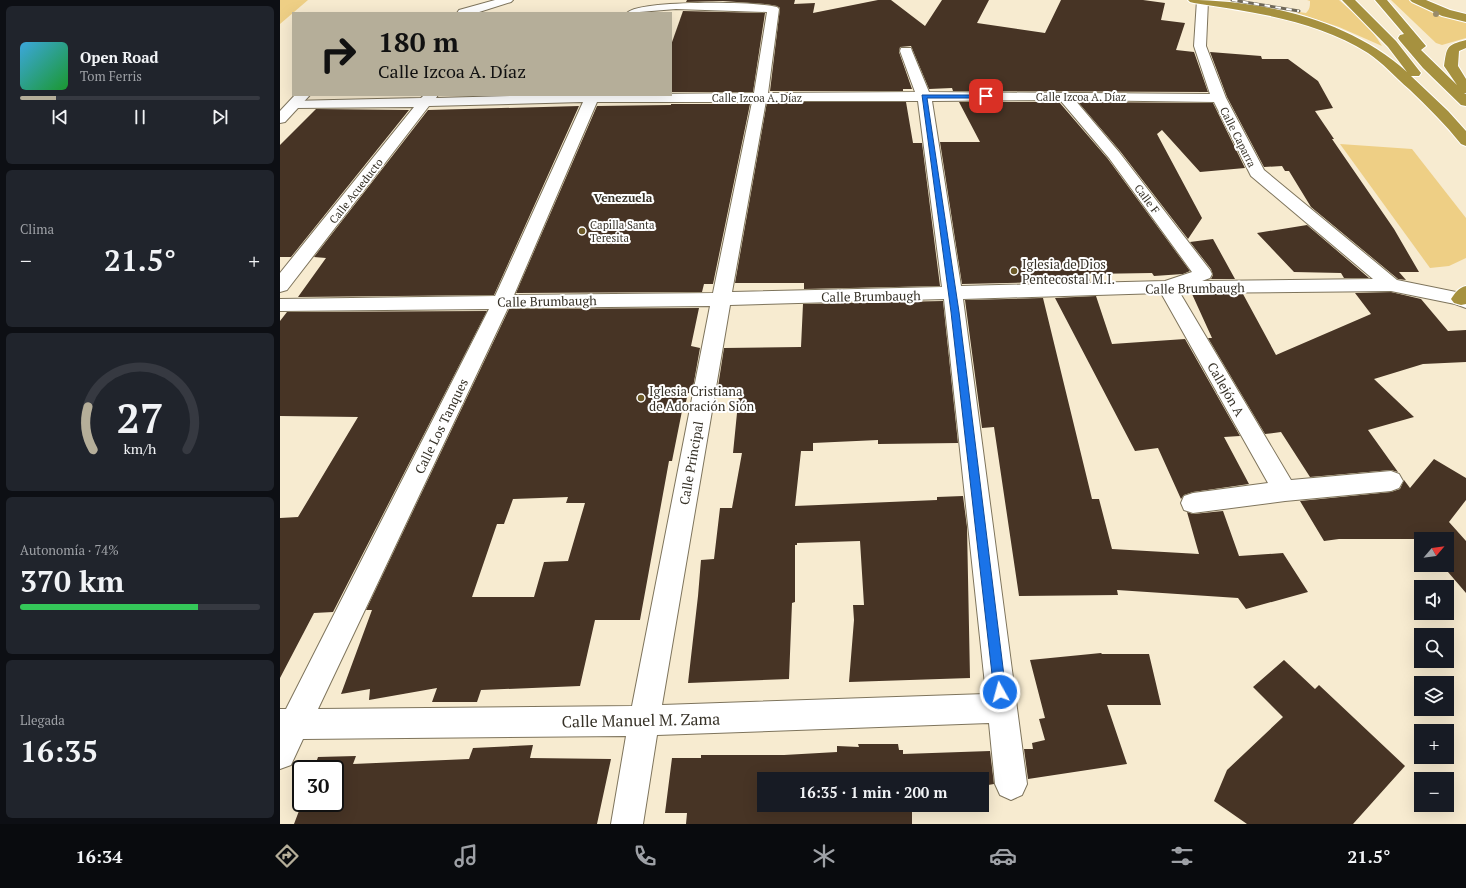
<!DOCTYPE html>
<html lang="es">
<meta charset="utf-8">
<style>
:root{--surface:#171b24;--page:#20242c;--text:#f1f3f6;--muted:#9ea1a6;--line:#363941;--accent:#b5ae99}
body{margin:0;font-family:"PT Serif",serif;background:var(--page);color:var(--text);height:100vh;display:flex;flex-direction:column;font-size:15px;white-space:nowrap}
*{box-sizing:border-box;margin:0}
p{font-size:13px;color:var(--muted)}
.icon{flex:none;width:22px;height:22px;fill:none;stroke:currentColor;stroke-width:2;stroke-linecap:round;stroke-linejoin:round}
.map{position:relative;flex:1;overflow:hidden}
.details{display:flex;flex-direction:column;gap:6px;padding:6px;background:#0d0f14;width:280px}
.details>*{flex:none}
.guide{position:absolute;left:12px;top:12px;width:380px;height:84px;border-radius:0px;box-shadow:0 4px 16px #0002;background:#b5ae99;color:#111;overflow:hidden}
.needle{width:26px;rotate:61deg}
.tools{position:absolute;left:1134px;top:532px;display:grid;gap:8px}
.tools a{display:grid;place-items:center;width:40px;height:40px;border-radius:0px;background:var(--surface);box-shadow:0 4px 16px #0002;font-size:20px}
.speed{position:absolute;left:12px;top:760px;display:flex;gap:8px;font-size:20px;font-weight:700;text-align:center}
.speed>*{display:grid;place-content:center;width:52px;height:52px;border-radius:50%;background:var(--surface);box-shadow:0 4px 16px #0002;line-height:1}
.speed .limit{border:2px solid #111;border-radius:6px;background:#fff;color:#111}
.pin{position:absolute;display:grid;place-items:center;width:34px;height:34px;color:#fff;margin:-17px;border-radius:8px;box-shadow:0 2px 6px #0006}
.me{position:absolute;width:44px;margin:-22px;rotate:353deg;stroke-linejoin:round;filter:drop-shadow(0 0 3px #0008)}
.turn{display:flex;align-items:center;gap:14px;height:84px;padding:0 20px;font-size:18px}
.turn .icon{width:52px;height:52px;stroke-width:2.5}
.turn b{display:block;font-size:28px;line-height:34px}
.big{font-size:30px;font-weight:700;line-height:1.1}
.details .tile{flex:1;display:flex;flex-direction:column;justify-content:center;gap:6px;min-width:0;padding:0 14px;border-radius:6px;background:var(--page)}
.details .dial{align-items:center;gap:0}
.dial svg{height:104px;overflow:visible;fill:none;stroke:var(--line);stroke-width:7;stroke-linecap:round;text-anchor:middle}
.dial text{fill:var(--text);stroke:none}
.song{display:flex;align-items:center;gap:12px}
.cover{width:48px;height:48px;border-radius:6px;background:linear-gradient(135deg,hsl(200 70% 55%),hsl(130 70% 35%))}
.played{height:4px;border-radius:2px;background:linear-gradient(90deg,var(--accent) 15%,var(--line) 15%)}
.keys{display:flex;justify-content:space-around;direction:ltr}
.heat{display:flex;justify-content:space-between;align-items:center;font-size:22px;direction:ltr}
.charge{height:6px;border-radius:3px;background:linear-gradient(90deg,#34c759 74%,var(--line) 0)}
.trip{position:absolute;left:477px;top:772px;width:232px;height:40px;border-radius:0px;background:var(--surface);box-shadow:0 4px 16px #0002;font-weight:700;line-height:40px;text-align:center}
.tabs{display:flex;height:64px;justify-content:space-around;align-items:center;background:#090b0e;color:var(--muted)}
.tabs .icon{width:28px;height:28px}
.tabs .on{color:var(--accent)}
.tabs b{font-size:18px;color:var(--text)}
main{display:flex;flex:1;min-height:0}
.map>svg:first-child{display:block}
.green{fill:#eecf85}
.building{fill:#473425;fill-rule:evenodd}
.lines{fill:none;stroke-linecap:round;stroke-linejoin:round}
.street-casing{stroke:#7e745c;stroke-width:2}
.secondary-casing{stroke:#7e745c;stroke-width:2}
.highway-casing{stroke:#fff;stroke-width:2}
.street{fill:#fff;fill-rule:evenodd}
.secondary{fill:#fff;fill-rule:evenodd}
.highway{fill:#a6913f;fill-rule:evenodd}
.rail-casing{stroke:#6f6859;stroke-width:3}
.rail{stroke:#fff;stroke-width:2;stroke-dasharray:5.5;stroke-linecap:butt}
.tree{fill:#998b69}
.route{fill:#1a73e8;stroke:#114b97}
.poi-dot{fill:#6c5927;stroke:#fff;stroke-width:1.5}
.labels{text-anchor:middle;stroke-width:4;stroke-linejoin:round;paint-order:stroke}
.far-street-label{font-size:11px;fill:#363127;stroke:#fff}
.far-poi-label{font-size:11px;fill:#363127;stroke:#fff;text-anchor:start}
.far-neighbourhood-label{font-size:12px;font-weight:bold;fill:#363127;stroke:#fff}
.poi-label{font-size:13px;fill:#363127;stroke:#fff;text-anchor:start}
.street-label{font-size:13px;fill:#363127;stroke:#fff}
.near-street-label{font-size:16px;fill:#363127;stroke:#fff}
</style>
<main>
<section class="details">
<div class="tile">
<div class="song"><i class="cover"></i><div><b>Open Road</b><p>Tom Ferris</p></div></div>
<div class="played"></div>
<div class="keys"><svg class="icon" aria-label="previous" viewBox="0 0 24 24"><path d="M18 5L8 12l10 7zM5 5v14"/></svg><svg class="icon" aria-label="pause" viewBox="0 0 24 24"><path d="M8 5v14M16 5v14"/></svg><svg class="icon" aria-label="next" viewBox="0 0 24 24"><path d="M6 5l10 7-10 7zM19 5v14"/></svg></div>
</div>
<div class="tile"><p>Clima</p>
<div class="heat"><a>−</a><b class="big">21.5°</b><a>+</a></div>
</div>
<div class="tile dial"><svg viewBox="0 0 100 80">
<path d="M14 69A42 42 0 1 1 86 69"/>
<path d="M14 69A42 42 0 0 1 10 36" stroke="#b5ae99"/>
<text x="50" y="56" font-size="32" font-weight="700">27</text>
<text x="50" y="72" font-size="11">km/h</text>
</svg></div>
<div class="tile"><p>Autonomía · 74%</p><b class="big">370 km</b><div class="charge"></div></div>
<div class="tile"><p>Llegada</p><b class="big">16:35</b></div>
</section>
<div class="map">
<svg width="1186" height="824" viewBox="0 0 1186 824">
<rect width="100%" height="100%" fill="#f7ebd0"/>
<g class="green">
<path d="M0,0H28L0,24Z"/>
<path d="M1027,0H1059C1075,14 1091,27 1102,46L1059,27L1017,13L1019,12L1026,13C1030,9 1030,6 1030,1Z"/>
<path d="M1111,0H1131L1186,21V38L1162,45L1156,43Z"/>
<path d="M1060,144L1132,149L1186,218V258L1169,266L1150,268Z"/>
</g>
<g class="building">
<path d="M407,0H515L514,4L535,3L533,13L598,0H611L645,26L662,0H709L697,23L765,33L781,0H863L885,3L881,20L905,23L896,50L914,52L928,92L673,91L672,88L649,89L631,46L620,47L619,52L632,89H623V91H490L500,8L497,6L485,4L443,1L406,2Z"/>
<path d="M403,11L485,13L473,92H391V45Z"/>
<path d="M930,52L981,56L982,59H1008L1038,81L1053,108L1035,111L1054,139H1052L1114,229L1139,272H1119L1126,280L1118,279L1031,207L1009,171H1005L1002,166L984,167L947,97Z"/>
<path d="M487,102H626L633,143H642L660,286L524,289V283H455Z"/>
<path d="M679,102H779L828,159L910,271L903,274L874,276L872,273L808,274L810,281L682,284L660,142H700Z"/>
<path d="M798,102L933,103L965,168L920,172L882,130L877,134L922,218L908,239L840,151Z"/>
<path d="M391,104H470L433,284H424L422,292L236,293L317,106L391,105Z"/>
<path d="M299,106L214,295L18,297L46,258L34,257L148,110Z"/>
<path d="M36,109L129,110L11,257H0V145Z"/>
<path d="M1027,225L1089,278H1064L1061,273L1014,272L977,233Z"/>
<path d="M933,239L955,279H931L933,275L931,269L910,242Z"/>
<path d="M1111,292L1141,299L1168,331L1186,330V362L1143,364L1094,379L1134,417L1088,430L1118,472L1111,470L1030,477L1001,432L985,434L928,338H932L912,294H963L996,355L1091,314L1075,293Z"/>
<path d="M816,296L832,344L905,339L960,436L944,437L969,484L913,492L904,495L901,499L878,448L855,451L775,298Z"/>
<path d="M763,298L812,499H819L832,549L919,554L907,512L913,514L943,511L959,556L1003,553L1028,592L966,609L958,598L837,590L838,595L739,596L714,427L702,428L685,300Z"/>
<path d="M663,301L678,443L598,444V440L533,443V451H521L515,506L657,500V497L683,496L687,527L690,678L569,682L574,620L573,605H584L580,541L517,543V545H515V602L512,603L509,679L408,683L418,596L421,560L434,559L440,508H452L462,453H453L459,393H437L444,348L521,347L523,304Z"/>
<path d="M419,308L411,346L420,348L412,393H408L405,406H403L392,461H389L360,620H315L300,686L201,690L197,702H152L157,688L89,700L90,689L61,694L92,610H86L229,309ZM288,497L286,503H305L288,561L264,562L254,597H192L217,524H224L233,499Z"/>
<path d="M207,311L53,612L34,613L0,678V518L18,517L78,417L0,416V321L7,312Z"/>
<path d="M1154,459L1186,478V500L1169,522L1186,541V593L1162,565H1167V539H1141V540L1140,539H1059L1044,541L1020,501L1111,492L1120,489L1124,480L1130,488Z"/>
<path d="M821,653L822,654H869L881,705H827L847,764L748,779L744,749H753L752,743L765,740L759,719L765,718L750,660Z"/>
<path d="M1004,660L1035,689L1039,685L1125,766L1073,824H967L934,801L947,770L1003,717L973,687Z"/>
<path d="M578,744H618L619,750H623V754L710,751L714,784L702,786V779H484V805H632V824H406L407,813H385L392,758H421V755H504L557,752V746L579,747Z"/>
<path d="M253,745L250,758L331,759L317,824H14L22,803H55V769H34L38,757L76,756L73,764L189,759L193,748Z"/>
</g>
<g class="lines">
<g class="street-casing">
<path id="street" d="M917,0L928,1L926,46L946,98L984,170L1117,280L1186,294V308L1175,304L1111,291L900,293L1011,480L1111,471L1119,474L1123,481L1119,488L1111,491L1005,501L913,513L904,510L901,503L904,496L913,493L988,483L881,293L683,299L747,784L742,795L731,800L720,795L715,784L709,723L377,735L363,824H331L346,736L23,739L11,765L0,769V709H6L209,309L0,311V299L215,296L303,102L149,106L7,290L0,292V273L134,107L15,108L10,107L8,104L10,101L141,98L144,95H158L156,98L269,95L474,93L487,12L396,9L347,13C358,0 476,1 497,7L499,9L488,93L635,92L620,51L621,48H631L632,51L649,92L930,94L914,46ZM780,100L829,158L912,272L885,281L681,286L652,101ZM795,100L934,102L971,176L1093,279L922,281L930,278L932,274L930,270L839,152ZM486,101H638L662,287L452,292ZM317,102H472L433,293L234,295ZM664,299L706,694L382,705L450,305ZM430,306L352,706L38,709L228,308Z"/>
</g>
<g class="secondary-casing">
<g id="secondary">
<path d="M215,0H233L231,2L196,13H177L179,10Z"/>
<path d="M15,95H30L5,122L0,123V111Z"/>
</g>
</g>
<g class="highway-casing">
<g id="highway">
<path d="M908,0C983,0 1070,20 1127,72L1108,47L1062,0H1075L1116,41L1141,73L1139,76H1131L1168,111L1186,131V146L1181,144C1165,124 1147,106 1129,89C1115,77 1103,63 1088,53C1036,20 973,12 914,3L910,2Z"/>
<path d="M1095,0H1107L1146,46L1141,50L1177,85L1164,66C1167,47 1166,45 1186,40V48L1179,51L1178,66L1186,79V93H1184L1186,94V106L1181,105L1143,68L1120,41L1118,38L1120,35L1124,34Z"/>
<path d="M1130,0H1146L1170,10L1186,14V22L1162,16L1132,2Z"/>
<path d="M1186,286V304L1181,305L1174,303L1171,299C1176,292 1178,288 1186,286Z"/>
</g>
</g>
<use href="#street" class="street"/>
<use href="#secondary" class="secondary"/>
<use href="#highway" class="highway"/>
<g class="rail-casing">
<path id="rail" d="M952,0L1019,11"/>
</g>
<use href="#rail" class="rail"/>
</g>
<circle class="tree" cx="1156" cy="14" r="3"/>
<path class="route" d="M642,95H706L709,96L706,98H647L679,312L726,692L724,696L720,698L716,696L714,692L671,312Z"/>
<g class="poi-dot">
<circle cx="302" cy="231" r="4"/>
<circle cx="734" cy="271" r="4"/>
<circle cx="361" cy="398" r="4"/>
</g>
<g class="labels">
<g class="far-street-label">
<text x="801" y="101">Calle Izcoa A. Díaz</text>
<text x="477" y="102">Calle Izcoa A. Díaz</text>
<text transform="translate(958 137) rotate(63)" y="4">Calle Caparra</text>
<text transform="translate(76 191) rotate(-52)" y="4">Calle Acueducto</text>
<text transform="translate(867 199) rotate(53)" y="4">Calle F</text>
</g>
<g class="far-poi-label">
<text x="310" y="229">Capilla Santa<tspan x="310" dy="13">Teresita</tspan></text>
</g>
<g class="far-neighbourhood-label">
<text x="343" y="202">Venezuela</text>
</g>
<g class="poi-label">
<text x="742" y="269">Iglesia de Dios<tspan x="742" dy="15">Pentecostal M.I.</tspan></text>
<text x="369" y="396">Iglesia Cristiana<tspan x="369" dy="15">de Adoración Sión</tspan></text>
</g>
<g class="street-label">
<text transform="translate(915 288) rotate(-1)" y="5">Calle Brumbaugh</text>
<text transform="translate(591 296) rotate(-1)" y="5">Calle Brumbaugh</text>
<text transform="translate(267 301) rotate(-1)" y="5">Calle Brumbaugh</text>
<text transform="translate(946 389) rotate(60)" y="5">Callejón A</text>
<text transform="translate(161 426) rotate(-64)" y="5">Calle Los Tanques</text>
<text transform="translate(411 463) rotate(-80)" y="5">Calle Principal</text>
</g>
<g class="near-street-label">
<text transform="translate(361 720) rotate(-1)" y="6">Calle Manuel M. Zama</text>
</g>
</g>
</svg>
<div class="tools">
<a><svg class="needle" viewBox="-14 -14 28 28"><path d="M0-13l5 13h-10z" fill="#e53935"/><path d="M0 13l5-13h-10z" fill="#9ea1a6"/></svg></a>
<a><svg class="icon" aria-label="sound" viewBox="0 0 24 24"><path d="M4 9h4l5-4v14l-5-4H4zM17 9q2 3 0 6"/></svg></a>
<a><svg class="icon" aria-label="search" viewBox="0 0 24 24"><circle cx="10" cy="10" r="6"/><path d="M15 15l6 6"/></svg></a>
<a><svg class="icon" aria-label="layers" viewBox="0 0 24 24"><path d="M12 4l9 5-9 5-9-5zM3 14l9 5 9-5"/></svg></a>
<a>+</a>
<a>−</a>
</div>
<div class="speed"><div class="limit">30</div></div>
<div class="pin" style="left:706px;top:96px;background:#d93025"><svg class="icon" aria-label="arrive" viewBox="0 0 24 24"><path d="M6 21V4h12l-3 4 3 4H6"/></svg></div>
<svg class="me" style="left:720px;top:692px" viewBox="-20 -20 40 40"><circle r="17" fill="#1a73e8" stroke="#fff" stroke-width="3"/><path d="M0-11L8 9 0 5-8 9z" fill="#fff"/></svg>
<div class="trip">16:35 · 1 min · 200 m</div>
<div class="guide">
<div class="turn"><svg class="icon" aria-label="right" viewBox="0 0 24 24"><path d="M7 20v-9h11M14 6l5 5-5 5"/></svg><div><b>180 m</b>Calle Izcoa A. Díaz</div></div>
</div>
</div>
</main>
<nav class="tabs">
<b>16:34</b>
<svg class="icon on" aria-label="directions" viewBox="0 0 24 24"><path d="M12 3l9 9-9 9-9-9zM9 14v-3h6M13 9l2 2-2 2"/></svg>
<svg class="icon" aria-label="music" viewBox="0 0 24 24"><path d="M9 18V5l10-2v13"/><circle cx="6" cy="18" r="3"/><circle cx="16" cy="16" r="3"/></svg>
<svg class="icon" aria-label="phone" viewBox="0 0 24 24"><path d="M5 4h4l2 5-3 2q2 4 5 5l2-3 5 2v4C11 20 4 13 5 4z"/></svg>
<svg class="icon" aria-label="climate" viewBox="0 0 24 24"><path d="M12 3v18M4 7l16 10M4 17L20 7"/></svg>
<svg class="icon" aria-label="car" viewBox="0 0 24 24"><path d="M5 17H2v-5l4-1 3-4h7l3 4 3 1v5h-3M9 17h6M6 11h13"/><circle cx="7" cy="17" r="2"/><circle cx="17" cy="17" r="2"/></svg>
<svg class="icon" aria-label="filters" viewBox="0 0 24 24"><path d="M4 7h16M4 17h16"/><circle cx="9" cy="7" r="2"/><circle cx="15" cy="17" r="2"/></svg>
<b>21.5°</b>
</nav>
